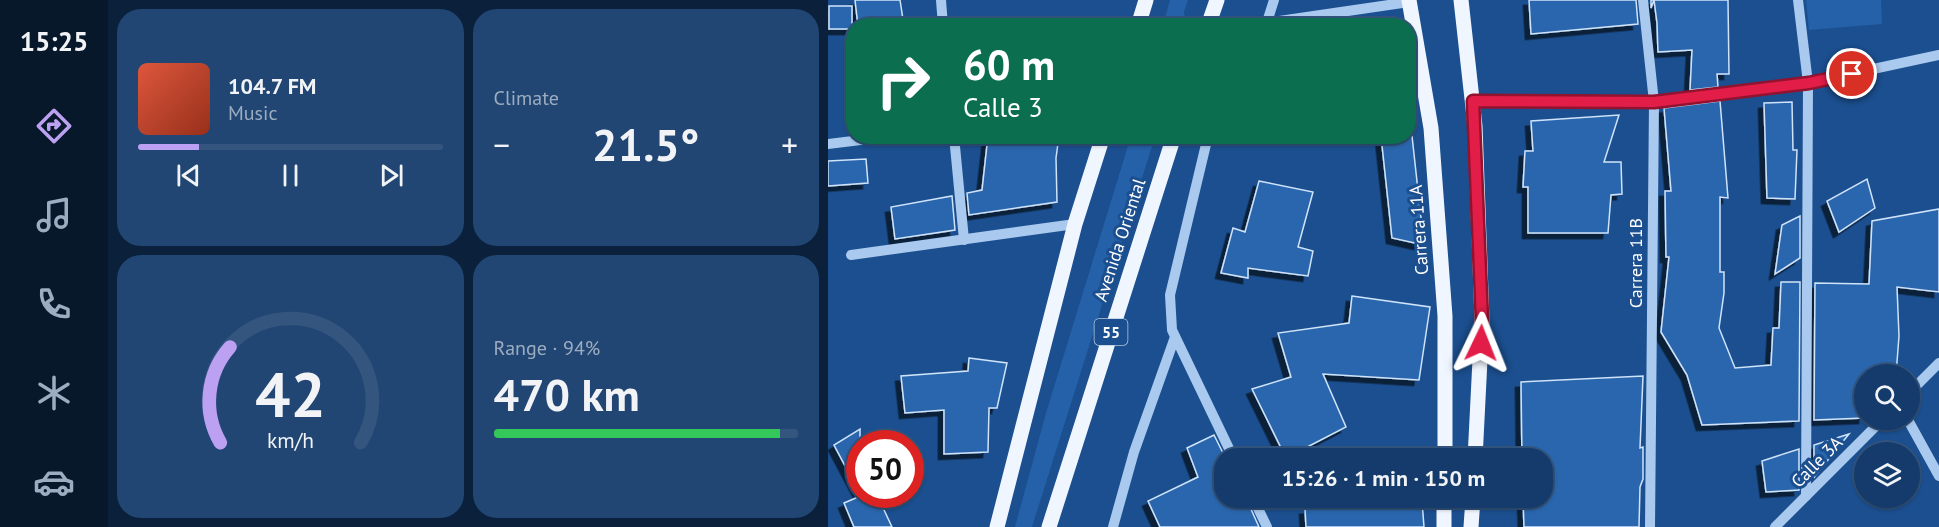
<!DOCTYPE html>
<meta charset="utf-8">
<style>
:root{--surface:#143b6b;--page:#214673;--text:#f1f3f6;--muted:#9dadc1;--line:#33557e;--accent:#bca0f2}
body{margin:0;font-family:"PT Sans",sans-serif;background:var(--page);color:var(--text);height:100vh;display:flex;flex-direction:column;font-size:22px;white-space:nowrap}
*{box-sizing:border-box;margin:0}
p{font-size:20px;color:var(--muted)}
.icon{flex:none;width:33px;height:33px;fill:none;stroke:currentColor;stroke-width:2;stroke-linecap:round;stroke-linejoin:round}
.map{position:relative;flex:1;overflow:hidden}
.side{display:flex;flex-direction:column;gap:9px;padding:9px;background:#0b203b;width:720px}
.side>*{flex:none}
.top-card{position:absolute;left:18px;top:18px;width:570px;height:126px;border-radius:24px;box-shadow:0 2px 4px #0004,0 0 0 2px var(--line);background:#0b6e4f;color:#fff;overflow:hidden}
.controls{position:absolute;left:1026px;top:364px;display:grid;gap:12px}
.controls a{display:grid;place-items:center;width:66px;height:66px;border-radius:50%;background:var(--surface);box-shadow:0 2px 4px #0004,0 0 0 2px var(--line);font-size:30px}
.speed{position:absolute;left:18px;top:430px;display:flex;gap:12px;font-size:30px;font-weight:700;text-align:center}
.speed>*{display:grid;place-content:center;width:78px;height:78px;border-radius:50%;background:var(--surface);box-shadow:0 2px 4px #0004,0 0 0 2px var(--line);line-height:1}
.speed .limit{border:9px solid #d22;background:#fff;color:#111}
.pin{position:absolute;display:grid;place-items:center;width:51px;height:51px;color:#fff;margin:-26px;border:3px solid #fff;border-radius:50%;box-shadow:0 2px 6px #0007}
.me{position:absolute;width:66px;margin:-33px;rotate:2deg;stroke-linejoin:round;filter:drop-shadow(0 0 4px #0008)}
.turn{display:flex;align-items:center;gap:21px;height:126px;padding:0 18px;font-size:27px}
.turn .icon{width:78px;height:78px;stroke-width:2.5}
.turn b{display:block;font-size:42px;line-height:51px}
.big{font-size:45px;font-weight:700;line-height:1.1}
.side .tile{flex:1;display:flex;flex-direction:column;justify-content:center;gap:9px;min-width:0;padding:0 21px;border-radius:24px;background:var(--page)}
.side .dial{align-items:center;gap:0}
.dial svg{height:156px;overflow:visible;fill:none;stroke:var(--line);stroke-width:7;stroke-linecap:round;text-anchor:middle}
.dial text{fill:var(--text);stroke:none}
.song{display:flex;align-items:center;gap:18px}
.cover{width:72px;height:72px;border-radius:9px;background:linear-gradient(135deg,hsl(10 70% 55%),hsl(10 70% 35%))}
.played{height:6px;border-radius:3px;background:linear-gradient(90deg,var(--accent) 20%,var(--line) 20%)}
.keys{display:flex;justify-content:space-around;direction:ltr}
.heat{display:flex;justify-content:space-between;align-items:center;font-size:33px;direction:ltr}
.charge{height:9px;border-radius:4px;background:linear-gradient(90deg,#34c759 94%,var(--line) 0)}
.side .tiles{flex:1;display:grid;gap:9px;grid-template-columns:repeat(2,1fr)}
.trip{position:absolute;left:386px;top:448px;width:339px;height:60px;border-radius:24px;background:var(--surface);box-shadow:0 2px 4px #0004,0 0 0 2px var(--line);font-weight:700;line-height:60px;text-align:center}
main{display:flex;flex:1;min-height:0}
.menu{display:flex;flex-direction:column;width:108px;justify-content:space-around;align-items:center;background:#08182b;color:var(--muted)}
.menu .icon{width:42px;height:42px}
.menu .current{color:var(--accent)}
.menu b{font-size:27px;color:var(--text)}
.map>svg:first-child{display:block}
.green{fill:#2461a8}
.building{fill:#2a66ad;stroke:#cfe3fa;stroke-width:1.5;filter:url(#shadow)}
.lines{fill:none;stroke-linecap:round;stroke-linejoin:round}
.minor{stroke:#a9c9ee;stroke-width:10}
.major{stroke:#f0f6ff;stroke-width:15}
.route-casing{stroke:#92132f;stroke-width:15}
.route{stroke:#e11d48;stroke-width:10}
.labels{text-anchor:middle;stroke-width:6;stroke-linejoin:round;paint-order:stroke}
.shield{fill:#1b4f8f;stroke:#bbcadd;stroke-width:1.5}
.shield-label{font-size:16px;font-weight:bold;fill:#fff}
.street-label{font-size:18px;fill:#fff;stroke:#1b4f8f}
</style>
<main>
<nav class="menu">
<b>15:25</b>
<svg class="icon current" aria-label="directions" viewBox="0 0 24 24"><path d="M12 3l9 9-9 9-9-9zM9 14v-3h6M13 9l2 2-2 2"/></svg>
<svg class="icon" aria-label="music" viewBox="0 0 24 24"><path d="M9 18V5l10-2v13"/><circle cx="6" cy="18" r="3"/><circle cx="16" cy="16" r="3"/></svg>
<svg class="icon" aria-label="phone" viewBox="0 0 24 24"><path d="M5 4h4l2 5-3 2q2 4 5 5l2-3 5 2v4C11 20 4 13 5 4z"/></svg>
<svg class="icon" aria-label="climate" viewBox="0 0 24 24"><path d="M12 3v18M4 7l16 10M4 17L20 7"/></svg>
<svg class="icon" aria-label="car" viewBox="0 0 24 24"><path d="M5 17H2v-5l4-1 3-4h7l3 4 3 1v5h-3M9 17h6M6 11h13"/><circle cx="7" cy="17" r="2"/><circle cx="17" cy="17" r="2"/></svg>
</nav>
<section class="side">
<div class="tiles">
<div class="tile">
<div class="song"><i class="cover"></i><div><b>104.7 FM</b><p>Music</p></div></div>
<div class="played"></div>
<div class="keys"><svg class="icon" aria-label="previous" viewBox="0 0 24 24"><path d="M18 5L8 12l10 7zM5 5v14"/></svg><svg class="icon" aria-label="pause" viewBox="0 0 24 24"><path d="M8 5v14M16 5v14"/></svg><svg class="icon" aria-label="next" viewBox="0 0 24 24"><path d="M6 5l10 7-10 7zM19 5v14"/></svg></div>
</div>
<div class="tile"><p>Climate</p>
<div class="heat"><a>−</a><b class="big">21.5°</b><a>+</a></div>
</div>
<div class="tile dial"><svg viewBox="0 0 100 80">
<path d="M14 69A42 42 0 1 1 86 69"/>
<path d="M14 69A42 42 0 0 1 19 20" stroke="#bca0f2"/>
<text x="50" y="56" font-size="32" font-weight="700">42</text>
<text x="50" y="72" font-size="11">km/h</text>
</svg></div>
<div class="tile"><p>Range · 94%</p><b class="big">470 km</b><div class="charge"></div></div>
</div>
</section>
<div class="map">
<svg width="1111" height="527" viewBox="0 0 1111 527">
<defs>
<filter id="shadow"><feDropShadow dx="-5.5" dy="5.5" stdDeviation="0" flood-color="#0009"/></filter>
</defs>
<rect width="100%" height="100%" fill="#1b4f8f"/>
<g class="green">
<path d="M342,0H360L356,12L358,25H335Z"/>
<path d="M978,0H1053L1054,24L981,30Z"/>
<path d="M303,136L327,137L204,527H187L218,413Z"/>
</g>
<g class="building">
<path d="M27,0H72L76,26H30Z"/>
<path d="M701,0H808L810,24L703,34Z"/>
<path d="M823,0H900L901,74H889L890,87L862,90L864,50L830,52L829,23L826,0L823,8Z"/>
<rect x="1" y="6" width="23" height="23"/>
<path d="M892,101L900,198L892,197V272H896V293L891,328L907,368L943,365L945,328H951L953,282H972L971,421L874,425L859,375L833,332L841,257H838L837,191H843L836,108Z"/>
<path d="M964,102L965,150H969L967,199L939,198L936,103Z"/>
<path d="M791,115L776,162H793L794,194L783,195L780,233H700V187H695L697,151H705L703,121Z"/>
<path d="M160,136H231L228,158L229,202L141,215L139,193L154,190Z"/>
<path d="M553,136H584L596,245L564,238Z"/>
<path d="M38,159L40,183L0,186V161Z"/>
<path d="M1039,179L1047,208L1011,232L999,201Z"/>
<path d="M431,181L485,192L470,247L485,251L480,276L420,268V278L393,273L405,228L417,232Z"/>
<path d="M124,196L127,230L67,239L63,207Z"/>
<path d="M1111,209V292L1069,287L1071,336L1068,375H1036V418L986,420L987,283L1041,284L1044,221Z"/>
<path d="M972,216V258L947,274L954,225Z"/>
<path d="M524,296L602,307L591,380L495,374L518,427L458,458L424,389L463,377L450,333L521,323Z"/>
<path d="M141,358L179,363L169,408H161L160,452L116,454V410L77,413L73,376L140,371Z"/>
<path d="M815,376L812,448L815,447V479L812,487L811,527H696L695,498H714V459H694L693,382Z"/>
<path d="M32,429V494L6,445Z"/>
<path d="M1021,434L987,476L986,478V445Z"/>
<path d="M386,435L398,459H396V498H418L431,527H332L320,501L370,477L359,448Z"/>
<path d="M971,449V490L938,492L934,461Z"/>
<path d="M35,495H49L64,527H26L16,503Z"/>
<path d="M594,501L596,527H478L477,509Z"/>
</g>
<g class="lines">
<g class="minor">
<path d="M113,0L115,26"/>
<path d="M815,0L826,102L822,527"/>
<path d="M970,0L980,83L978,496"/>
<path d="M439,22L446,0"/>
<path d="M417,26L581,2"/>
<path d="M645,101L826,102L980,83L1111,55"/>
<path d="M126,136L136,240"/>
<path d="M380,136L342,295L344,330L406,459"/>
<path d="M0,144L65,136"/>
<path d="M23,255L247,224"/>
<path d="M1082,392L1111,363"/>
<path d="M1080,420L1111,476"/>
<path d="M425,498L439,527"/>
<path d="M285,527L306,452L347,337"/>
<path d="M947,527L1054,420"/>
</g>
<g class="major">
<path d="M581,0L603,128L617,316V459"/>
<path d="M633,0L647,126L654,320L647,459"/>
<path d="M310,26L318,0"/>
<path d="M380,26L389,0"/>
<path d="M169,527L247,224L275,136"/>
<path d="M221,527L346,136"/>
<path d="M616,527V498"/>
<path d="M643,527L645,498"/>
</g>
</g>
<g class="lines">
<g class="route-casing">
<path id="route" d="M653,343L654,320L645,101L826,102L981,83L1024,74"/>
</g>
<use href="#route" class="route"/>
</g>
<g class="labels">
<rect class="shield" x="266.5" y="319" width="33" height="26" rx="4.5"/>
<g class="shield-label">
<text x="283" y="338">55</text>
</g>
<g class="street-label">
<text transform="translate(591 230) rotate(-94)" y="6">Carrera 11A</text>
<text transform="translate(292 240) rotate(-72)" y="6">Avenida Oriental</text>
<text transform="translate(808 263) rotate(-90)" y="6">Carrera 11B</text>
<text transform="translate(989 462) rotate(-45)" y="6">Calle 3A</text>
</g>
</g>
</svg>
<div class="controls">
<a><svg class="icon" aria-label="search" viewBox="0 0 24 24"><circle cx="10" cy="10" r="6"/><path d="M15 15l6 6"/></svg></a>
<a><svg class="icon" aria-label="layers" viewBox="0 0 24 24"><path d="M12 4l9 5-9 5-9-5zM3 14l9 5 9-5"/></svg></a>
</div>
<div class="speed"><div class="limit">50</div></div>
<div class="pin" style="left:1024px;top:74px;background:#d93025"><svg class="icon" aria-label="arrive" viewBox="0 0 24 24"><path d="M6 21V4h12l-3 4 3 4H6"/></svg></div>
<svg class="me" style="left:653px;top:343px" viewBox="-20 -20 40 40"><path d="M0-17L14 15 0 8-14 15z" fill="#e11d48" stroke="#fff" stroke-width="4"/></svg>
<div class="trip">15:26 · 1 min · 150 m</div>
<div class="top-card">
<div class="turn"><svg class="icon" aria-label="right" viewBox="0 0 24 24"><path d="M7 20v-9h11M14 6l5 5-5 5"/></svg><div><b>60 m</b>Calle 3</div></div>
</div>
</div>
</main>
